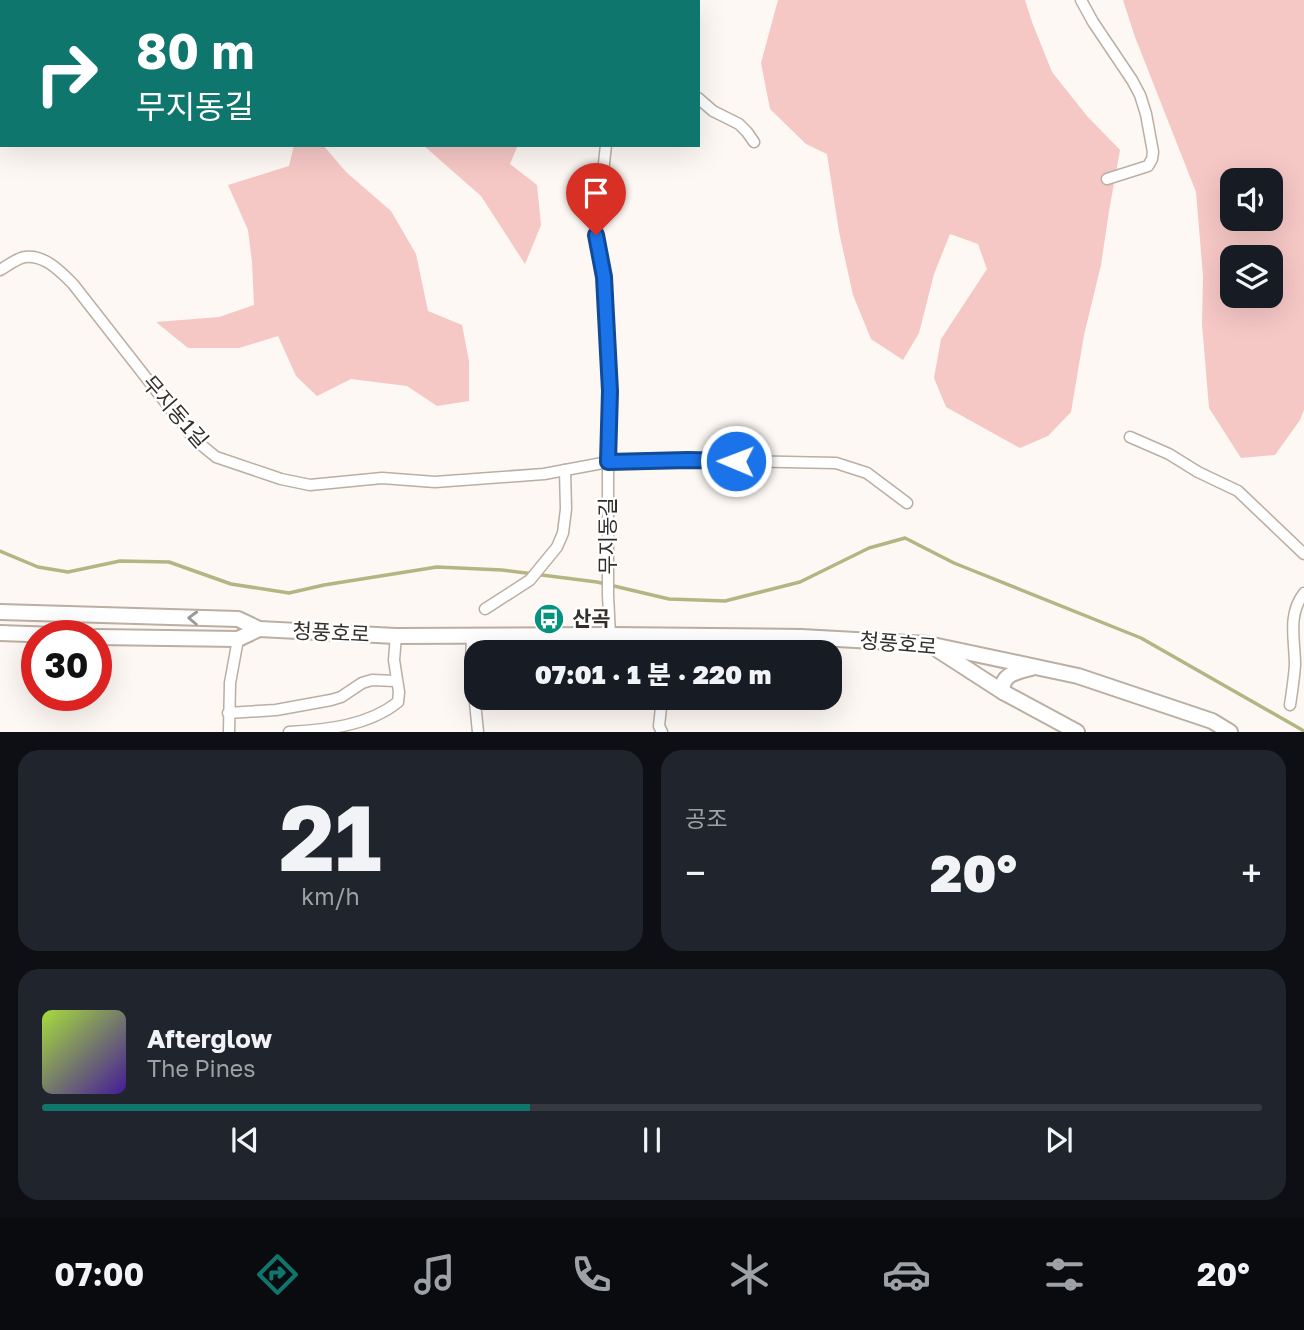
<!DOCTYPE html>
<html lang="ko">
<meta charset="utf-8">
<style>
:root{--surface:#171b24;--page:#20242c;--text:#f1f3f6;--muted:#9ea1a6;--line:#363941;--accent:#0f766e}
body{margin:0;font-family:"Golos Text","Noto Sans KR",sans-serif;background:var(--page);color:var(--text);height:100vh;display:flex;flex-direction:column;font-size:26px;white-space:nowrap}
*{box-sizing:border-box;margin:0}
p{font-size:23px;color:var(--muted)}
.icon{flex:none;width:38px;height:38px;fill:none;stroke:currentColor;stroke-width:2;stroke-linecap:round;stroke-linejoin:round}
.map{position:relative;height:732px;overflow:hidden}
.side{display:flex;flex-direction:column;gap:18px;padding:18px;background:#0d0f14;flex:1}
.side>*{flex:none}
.hud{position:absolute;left:0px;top:0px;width:700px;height:147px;box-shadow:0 7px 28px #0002;background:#0f766e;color:#fff;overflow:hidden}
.fabs{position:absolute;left:1220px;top:168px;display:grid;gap:14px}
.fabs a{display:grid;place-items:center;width:63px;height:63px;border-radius:14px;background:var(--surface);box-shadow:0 7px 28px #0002;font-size:35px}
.speed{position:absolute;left:21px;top:620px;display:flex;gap:14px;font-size:35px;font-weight:700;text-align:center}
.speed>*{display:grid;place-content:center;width:91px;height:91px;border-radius:50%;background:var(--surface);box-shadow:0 7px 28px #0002;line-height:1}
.speed .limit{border:10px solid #d22;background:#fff;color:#111}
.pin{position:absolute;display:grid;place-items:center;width:60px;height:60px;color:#fff;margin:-72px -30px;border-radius:50% 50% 50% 0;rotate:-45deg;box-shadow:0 0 7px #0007}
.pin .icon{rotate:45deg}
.me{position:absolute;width:77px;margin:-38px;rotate:271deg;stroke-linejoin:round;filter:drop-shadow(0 0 5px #0008)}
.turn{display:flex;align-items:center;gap:24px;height:147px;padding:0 21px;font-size:32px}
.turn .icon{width:91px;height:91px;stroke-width:2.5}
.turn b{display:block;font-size:49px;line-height:60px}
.big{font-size:52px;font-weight:800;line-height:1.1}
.side .card{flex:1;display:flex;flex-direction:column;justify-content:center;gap:10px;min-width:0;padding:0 24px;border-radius:21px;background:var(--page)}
.side .dial{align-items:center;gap:0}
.dial b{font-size:91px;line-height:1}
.song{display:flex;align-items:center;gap:21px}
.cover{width:84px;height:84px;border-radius:10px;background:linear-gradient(135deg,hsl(80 70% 55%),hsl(260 70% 35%))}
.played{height:7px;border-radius:4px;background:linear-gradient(90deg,var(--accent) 40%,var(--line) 40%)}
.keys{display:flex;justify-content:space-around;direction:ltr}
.heat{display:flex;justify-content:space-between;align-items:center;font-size:38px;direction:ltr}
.side .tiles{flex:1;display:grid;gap:18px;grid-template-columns:1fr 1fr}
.card:last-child{grid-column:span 2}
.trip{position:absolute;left:464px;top:640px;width:378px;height:70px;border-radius:21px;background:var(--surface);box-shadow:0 7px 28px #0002;font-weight:800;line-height:70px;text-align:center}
.tabs{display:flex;height:112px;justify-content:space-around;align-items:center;background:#090b0e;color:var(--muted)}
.tabs .icon{width:49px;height:49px}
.tabs .active{color:var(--accent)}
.tabs b{font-size:32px;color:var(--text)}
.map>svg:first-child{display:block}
.green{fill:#f5c7c5;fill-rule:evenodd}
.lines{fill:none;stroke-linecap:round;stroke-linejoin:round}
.stream{stroke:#b3b683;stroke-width:3.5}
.street-casing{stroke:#bbaea2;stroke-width:13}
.secondary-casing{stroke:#bbaea2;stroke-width:18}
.street{stroke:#fff;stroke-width:10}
.secondary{stroke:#fff;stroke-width:14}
.oneway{stroke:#9a9794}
.route-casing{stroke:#114b97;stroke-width:18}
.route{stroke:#1a73e8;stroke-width:12}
.labels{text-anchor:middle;stroke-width:5;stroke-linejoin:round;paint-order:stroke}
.street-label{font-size:21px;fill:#342f2a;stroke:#fff}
.poi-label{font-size:21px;font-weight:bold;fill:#342f2a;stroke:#fff;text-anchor:start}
</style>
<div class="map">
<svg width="1304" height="732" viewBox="0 0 1304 732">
<rect width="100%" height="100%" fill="#fdf8f3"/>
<g class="green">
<path d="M245,0H424V2H247Z"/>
<path d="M778,0H1025L1032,22L1052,72L1087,116L1120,150L1109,211L1101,265L1084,335L1071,412L1048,436L1020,448L946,407L934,378L941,339L987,269L978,244L950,234L934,274L919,333L903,360L871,339L853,295L839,232L827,154L806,144L770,109L761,63Z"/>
<path d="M1123,0H1304V410L1300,420L1275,455L1241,458L1209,408L1202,324L1203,276L1196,192L1135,37ZM1270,180V219H1232V180ZM1232,257H1270V296H1232Z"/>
<path d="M294,145H323L346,172L391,211L416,254L428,311L462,325L469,361V401L437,406L407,386L351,379L317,396L296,376L278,336L239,348H188L156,322L219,317L254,305L252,262L248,230L228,185L289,166Z"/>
<path d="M423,145H518L510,164L537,185L541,225L525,264L481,196Z"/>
</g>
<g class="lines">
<path class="stream" d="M0,551L38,567L68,572L120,561L169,562L231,584L289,593L324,585L437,567L502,570L597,582L669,599L725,601L800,582L869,548L905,538L954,563L1141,638L1304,731"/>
<g class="street-casing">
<g id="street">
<path d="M486,0L487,2"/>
<path d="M576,0L577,2"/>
<path d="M1081,0L1093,22L1132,80L1140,95L1146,114L1153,152L1152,159L1148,166L1107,179"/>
<path d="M698,98L713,111L739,124L747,132L754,142"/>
<path d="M606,145L596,235L604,277L610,391L608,462V595L610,635"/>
<path d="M0,270C7,266 17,258 25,257C44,254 61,272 73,284L194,439L216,457L281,479L310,485L382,478L435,482L544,474L608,462L688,460L836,463L867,473L907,503"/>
<path d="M1130,437L1169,454L1198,472L1238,491L1304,554"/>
<path d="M485,609L530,580L557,547L563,533L566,509L565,470"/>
<path d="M472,636L471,663L478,732"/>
<path d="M667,653L668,636"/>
<path d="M1290,705C1292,692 1294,678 1295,665C1295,640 1287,615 1304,593"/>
<path d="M228,713L276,710L331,700L341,697L362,683L372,680L396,681"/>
<path d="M229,732L230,683L238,639"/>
<path d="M289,732C326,730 368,726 398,702L399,692L394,660L396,636"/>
<path d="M662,732L659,726L662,698"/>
</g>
</g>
<g class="secondary-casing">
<g id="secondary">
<path d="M0,612L238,619L259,629L396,636L610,635L801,637L928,644L1078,676L1212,721L1230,732"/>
<path d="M0,633L56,635"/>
<path d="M96,637L238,639L259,629"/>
<path d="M938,650L1003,692C1000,674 1017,672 1031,668"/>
<path d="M1003,692L1077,732"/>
</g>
</g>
<use href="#street" class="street"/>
<use href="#secondary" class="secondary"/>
</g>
<defs><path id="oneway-chevron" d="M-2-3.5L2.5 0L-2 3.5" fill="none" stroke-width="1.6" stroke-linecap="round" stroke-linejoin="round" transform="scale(1.75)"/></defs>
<use class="oneway" href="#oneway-chevron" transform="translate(193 618) rotate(-178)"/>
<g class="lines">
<g class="route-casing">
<path id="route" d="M596,235L604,277L610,391L608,462L688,460L736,461"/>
</g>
<use href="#route" class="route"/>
</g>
<defs>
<g id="bus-disc" transform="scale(1.575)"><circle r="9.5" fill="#04937f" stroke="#fff"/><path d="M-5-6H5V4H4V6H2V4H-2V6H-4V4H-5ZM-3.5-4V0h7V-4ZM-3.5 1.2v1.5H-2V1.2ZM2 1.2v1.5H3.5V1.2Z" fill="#fff"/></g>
</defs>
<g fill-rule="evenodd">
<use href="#bus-disc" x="549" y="619"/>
</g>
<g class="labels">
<g class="street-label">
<text transform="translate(175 412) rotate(49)" y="7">무지동1길</text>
<text transform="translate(608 536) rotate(-90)" y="7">무지동길</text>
<text transform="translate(331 633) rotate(3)" y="7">청풍호로</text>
<text transform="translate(898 644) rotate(5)" y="7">청풍호로</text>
</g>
<g class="poi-label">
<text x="572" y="626">산곡</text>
</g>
</g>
</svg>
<div class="fabs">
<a><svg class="icon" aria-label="sound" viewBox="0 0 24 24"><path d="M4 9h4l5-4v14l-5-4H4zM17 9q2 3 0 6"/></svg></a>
<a><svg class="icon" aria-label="layers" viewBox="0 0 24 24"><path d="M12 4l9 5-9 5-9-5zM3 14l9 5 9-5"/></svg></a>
</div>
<div class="speed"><div class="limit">30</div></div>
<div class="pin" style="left:596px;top:235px;background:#d93025"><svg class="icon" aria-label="arrive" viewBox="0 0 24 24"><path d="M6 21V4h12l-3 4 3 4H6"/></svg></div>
<svg class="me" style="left:736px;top:461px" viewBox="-20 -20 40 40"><circle r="17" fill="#1a73e8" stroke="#fff" stroke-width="3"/><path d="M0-11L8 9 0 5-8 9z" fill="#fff"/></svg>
<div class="trip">07:01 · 1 분 · 220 m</div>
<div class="hud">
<div class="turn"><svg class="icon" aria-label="right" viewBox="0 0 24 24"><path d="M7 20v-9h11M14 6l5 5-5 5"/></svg><div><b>80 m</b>무지동길</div></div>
</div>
</div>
<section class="side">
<div class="tiles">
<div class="card dial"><b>21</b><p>km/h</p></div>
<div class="card"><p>공조</p>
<div class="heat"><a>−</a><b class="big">20°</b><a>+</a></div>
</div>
<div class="card">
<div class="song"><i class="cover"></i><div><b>Afterglow</b><p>The Pines</p></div></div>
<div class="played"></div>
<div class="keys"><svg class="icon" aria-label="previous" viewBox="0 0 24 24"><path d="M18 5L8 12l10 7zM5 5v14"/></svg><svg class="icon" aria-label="pause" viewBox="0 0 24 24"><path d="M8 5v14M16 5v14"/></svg><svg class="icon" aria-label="next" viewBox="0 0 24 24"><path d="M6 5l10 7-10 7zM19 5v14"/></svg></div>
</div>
</div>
</section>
<nav class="tabs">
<b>07:00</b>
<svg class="icon active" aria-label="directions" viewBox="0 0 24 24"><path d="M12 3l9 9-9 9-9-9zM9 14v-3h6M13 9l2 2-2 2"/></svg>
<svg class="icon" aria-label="music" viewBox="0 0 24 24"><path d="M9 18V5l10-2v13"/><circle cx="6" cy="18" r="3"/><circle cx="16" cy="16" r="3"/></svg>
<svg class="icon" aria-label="phone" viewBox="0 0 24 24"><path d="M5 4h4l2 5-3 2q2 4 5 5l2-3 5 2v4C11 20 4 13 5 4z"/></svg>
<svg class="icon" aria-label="climate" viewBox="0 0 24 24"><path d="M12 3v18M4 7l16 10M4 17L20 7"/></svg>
<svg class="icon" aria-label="car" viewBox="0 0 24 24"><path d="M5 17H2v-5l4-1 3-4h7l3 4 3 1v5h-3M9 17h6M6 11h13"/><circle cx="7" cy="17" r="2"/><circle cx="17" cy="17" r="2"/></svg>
<svg class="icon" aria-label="filters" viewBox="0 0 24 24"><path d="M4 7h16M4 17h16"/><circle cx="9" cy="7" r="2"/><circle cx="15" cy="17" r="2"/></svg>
<b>20°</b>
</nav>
